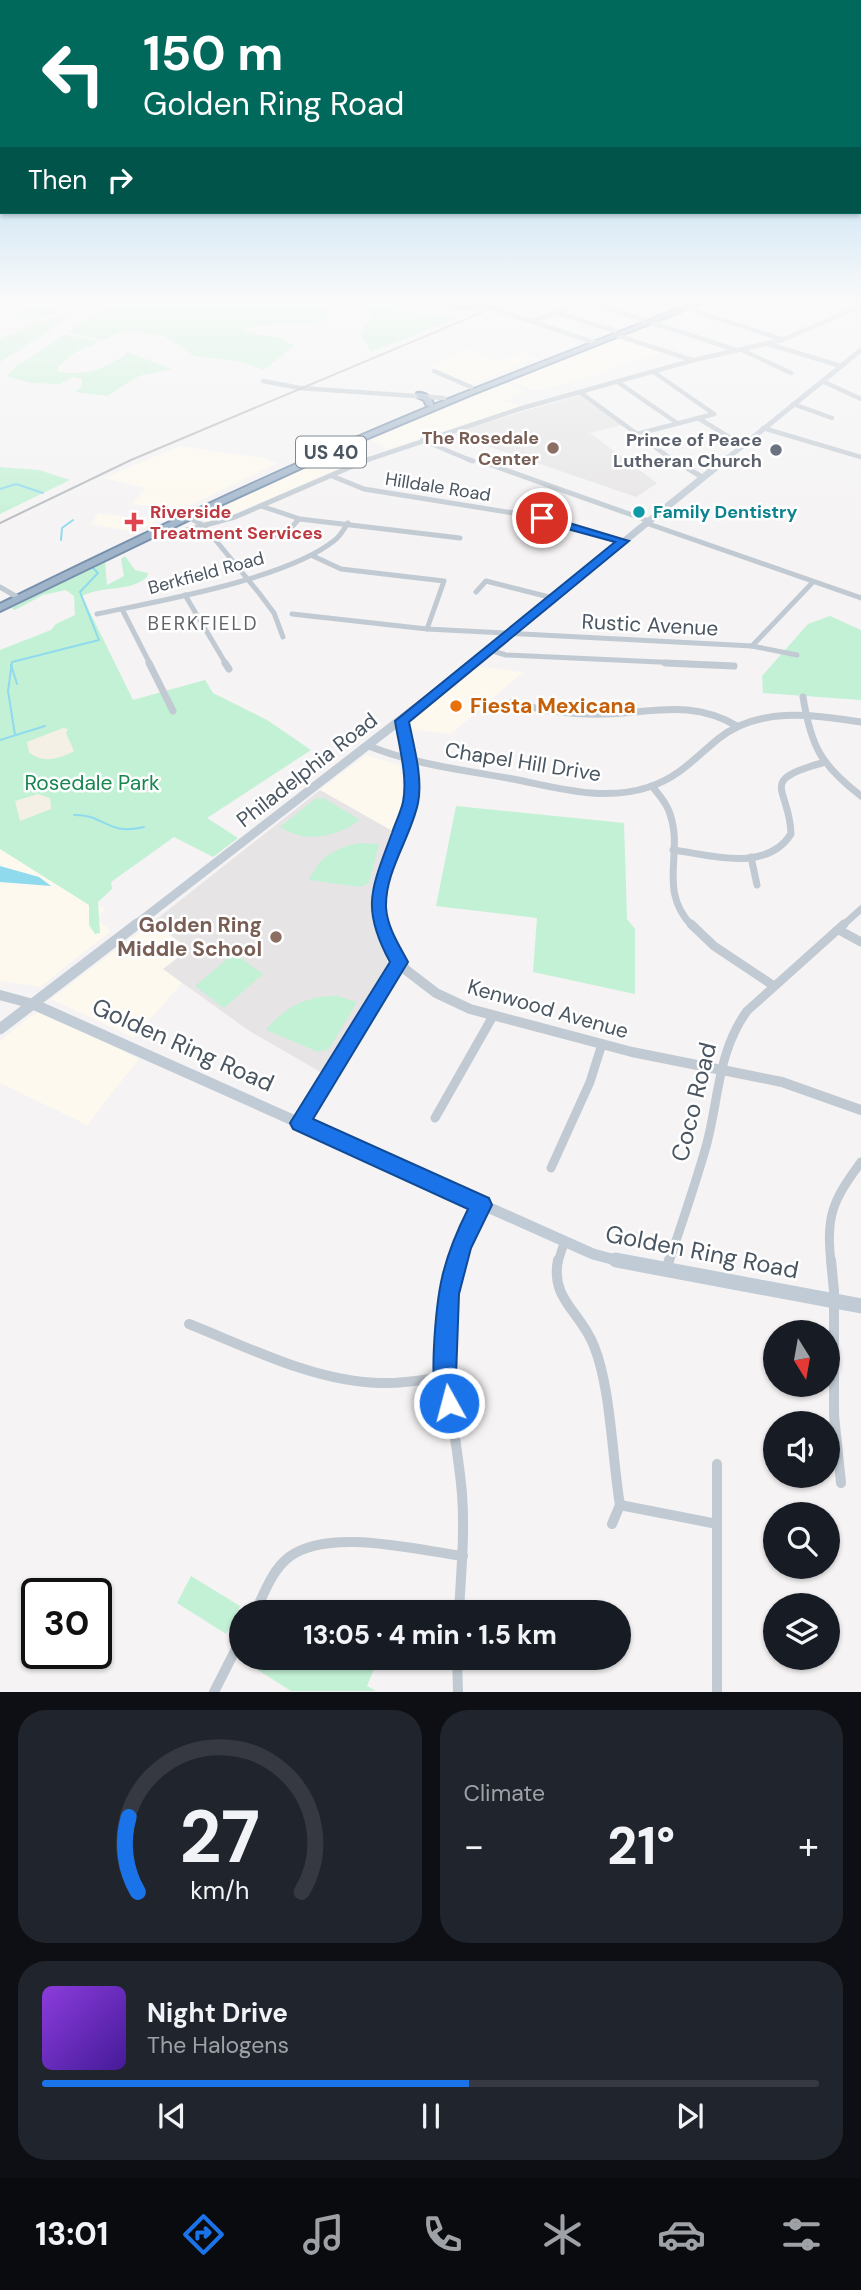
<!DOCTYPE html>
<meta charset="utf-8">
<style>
:root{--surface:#171b24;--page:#20242c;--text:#f1f3f6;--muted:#9ea1a6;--line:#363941;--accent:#1a73e8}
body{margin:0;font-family:"DM Sans",sans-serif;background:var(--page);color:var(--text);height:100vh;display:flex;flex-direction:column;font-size:26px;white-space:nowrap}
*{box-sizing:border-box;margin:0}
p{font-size:23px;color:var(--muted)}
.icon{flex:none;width:38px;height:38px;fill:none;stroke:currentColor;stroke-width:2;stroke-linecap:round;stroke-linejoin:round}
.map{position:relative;height:1692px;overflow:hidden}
.details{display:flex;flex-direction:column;gap:18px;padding:18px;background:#0d0f14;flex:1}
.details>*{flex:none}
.hud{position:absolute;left:0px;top:0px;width:861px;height:214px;box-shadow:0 2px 5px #0004;background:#00695c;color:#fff;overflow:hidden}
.needle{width:46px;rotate:169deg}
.buttons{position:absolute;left:763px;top:1320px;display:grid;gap:14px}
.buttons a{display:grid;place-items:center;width:77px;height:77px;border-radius:50%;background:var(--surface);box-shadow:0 2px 5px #0004;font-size:35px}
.speed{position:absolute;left:21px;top:1578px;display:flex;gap:14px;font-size:35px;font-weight:700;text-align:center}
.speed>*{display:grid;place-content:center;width:91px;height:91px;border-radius:50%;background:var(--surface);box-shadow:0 2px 5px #0004;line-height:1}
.speed .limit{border:4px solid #111;border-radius:10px;background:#fff;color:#111}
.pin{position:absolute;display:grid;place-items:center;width:60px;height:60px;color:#fff;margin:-30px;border:4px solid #fff;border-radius:50%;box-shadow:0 2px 7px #0007}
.me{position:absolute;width:77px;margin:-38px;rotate:353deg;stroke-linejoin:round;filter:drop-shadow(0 0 5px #0008)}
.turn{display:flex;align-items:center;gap:24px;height:147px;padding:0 28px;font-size:32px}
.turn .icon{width:91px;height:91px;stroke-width:2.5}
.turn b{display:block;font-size:49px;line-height:60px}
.then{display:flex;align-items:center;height:66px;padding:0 28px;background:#0003;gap:14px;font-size:26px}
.big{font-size:52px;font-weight:800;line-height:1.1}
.details .tile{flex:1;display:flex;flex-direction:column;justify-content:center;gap:10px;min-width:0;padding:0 24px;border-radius:28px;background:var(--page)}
.details .dial{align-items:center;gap:0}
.dial svg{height:182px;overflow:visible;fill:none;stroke:var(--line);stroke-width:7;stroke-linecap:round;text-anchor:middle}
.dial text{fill:var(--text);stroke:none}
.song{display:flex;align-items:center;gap:21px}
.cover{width:84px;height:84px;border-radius:10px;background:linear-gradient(135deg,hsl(270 70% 55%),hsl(260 70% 35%))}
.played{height:7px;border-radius:4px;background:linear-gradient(90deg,var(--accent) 55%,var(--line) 55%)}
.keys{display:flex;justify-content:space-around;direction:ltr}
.heat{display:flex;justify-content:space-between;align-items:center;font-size:38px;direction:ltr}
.details .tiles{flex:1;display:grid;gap:18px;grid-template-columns:1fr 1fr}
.tile:last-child{grid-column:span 2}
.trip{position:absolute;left:229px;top:1600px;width:402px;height:70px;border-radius:35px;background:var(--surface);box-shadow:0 2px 5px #0004;font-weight:800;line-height:70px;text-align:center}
.dock{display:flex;height:112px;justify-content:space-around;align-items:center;background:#090b0e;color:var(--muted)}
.dock .icon{width:49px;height:49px}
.dock .selected{color:var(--accent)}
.dock b{font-size:32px;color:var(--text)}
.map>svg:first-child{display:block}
.commercial{fill:#fdf9ef}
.education{fill:#e6e4e5}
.green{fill:#c3f1d5}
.sand{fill:#f5f0e5}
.water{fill:#90daee}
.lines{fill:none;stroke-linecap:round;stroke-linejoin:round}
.stream{stroke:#90daee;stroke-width:2}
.trunk-casing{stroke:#7690ad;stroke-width:4}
.minor-far4{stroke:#c1cad2;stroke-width:4.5}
.minor-far3{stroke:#c1cad2;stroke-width:5}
.minor-far2{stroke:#c1cad2;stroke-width:7}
.minor-far1{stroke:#c1cad2;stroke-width:9}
.minor{stroke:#c1cad2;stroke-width:10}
.tertiary-far1{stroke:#c1cad2;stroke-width:8}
.tertiary{stroke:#c1cad2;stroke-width:10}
.secondary-far4{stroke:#c1cbd6;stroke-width:5}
.secondary-far3{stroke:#c1cbd6;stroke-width:7}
.secondary-far2{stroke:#c1cbd6;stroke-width:9}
.secondary-far1{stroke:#c1cbd6;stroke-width:11}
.secondary{stroke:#c1cbd6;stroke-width:15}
.trunk{fill:#9fb4c9;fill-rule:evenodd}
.rail{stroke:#b5b8bd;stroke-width:2}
.route{fill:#1a73e8;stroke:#114b97;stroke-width:2}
.education-dot{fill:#8d6e63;stroke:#fff;stroke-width:2.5}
.worship-dot{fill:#6b7280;stroke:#fff;stroke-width:2.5}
.culture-dot{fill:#0f9aa8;stroke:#fff;stroke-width:2.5}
.health-dot{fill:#e0444e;stroke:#fff;stroke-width:2.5}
.food-dot{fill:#e8710a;stroke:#fff;stroke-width:2.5}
.labels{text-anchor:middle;stroke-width:5;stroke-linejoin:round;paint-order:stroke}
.far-education-label{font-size:18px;font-weight:bold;fill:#785e54;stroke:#fff;text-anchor:end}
.far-worship-label{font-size:18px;font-weight:bold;fill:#5b616d;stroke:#fff;text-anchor:end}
.far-street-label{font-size:18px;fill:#4a5661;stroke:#fff}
.far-health-label{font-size:18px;font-weight:bold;fill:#be3a42;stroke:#fff;text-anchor:start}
.far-culture-label{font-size:18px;font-weight:bold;fill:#0d838f;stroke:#fff;text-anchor:start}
.shield{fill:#fff;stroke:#808990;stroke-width:2}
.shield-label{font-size:19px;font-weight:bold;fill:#4a5661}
.far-neighbourhood-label{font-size:19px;letter-spacing:2px;fill:#5f6368;stroke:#fff}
.street-label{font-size:21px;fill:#4a5661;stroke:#fff}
.food-label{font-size:21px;font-weight:bold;fill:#c56008;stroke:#fff;text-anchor:start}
.park-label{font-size:21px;fill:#17864f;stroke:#fff}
.education-label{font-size:21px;font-weight:bold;fill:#785e54;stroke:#fff;text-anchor:end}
.near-street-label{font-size:24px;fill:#4a5661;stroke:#fff}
</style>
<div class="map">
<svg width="861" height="1692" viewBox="0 0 861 1692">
<rect width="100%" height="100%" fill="#f5f3f3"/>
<g class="commercial">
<path d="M618,337L663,352L607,369L610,371L535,391L509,380Z"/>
<path d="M472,348L496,361L522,352L536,358L469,385L430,366Z"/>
<path d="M503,382L524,392L504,401L522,406L387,449L368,439Z"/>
<path d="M353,445L368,456L233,514L208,522L199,518L239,496Z"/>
<path d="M180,446L263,458L278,463L178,511L132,504L146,488L103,478Z"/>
<path d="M98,513L156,521L134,532L91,524Z"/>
<path d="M474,666L523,672L451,734L408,729L409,719Z"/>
<path d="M366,755L399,765L403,796L394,832L320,790Z"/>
<path d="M0,845L105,909L96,919L111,931L40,987L0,981Z"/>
<path d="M153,922L189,949L164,969L182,983L134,1038L51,999Z"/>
<path d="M38,1013H45L139,1059L87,1125L0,1083V1041L29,1017Z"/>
</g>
<g class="education">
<path d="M580,395L622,425L590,433L657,483L636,497L450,433Z"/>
<path d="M320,790L394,832L374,903L376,926L389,965L322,1073L248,1030L163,969L189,949L153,922Z"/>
</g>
<g class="green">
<path d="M46,301H89L31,320L10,315Z"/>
<path d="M115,301H349L420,306L414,313L458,317L371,352L359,334L373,315C360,309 341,307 328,312L327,321L253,326L243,331L279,338L295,345L264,370L242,362L194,356L164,336L125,331L102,340L68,332Z"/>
<path d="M78,312L0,362V338L46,320Z"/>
<path d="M66,334L99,342L74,353L57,368L58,372C88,375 98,371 124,356L127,352L172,369L139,376L107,396L75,392L82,386V379L73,377L60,384L30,383L7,376L18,365Z"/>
<path d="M0,467L39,470L70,480L0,514Z"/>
<path d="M125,556L135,570L148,573L147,577C128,593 103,585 82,596L133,700L205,680L213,693L267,720L311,750L207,818L238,838L213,857L174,837L111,882L112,889L98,902L100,933L95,934L89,925V905L0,849V650L51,630L56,624L75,615L74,596L66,590L43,595L15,610L11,608L105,562L107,585L124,576L121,559Z"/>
<path d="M830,616L861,630V700L763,693L762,676L808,624Z"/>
<path d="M324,798L360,820C336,837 307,844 280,827L315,799Z"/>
<path d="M456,806L624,823L627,919L635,929V994L533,972L537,918L436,906Z"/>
<path d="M359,843L379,844L369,883L360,887L309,880C319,857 335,848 359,843Z"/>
<path d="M234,953L263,974L224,1008L195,986Z"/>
<path d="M337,996L357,1002L329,1049L318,1052L266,1030C286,1006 306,996 337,996Z"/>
<path d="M191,1576L240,1606L226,1634L177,1603Z"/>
<path d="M243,1657H379L367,1686L376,1691H291L242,1660Z"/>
</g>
<g class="sand">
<path d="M63,728L68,729L66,733L74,751C60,759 42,764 29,752L27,742Z"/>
<path d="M38,794L50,798L51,809L20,821L15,801Z"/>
</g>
<path class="water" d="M0,866L39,877L51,886L0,882Z"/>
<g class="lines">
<g class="stream">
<path d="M0,489L16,484L43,493"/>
<path d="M61,540L62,528L73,520"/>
<path d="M11,665L17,684"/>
<path d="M15,735L8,691L12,662L99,640L80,592L98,573L92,567"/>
<path d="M0,740L45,726"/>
<path d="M74,815C104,814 107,836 144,827"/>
</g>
<g class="trunk-casing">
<path id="trunk" d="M698,301H707L473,394L347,447L199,515L0,611V604C142,534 285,466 431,406H427L424,400L417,397V393C425,392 433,398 433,405Z"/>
</g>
<g class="minor-far4">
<path d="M363,301L468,308L485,306L596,343"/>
<path d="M587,302L644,320"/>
<path d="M679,306L781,339"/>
<path d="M558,313L615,331"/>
<path d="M532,321L589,301"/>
<path d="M650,322L736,350"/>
<path d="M616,335L692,360"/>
<path d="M768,344L841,366"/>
<path d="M744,351L791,373"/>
<path d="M434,371L471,387"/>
<path d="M655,373L714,414"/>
<path d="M263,381L300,388L444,398"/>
<path d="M822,381L861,399"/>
<path d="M619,383L677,423"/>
<path d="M581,393L674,461"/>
<path d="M793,404L832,418"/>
<path d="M698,418L742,445"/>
<path d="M763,428L861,457"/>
<path d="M637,434L714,414"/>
<path d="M422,440L472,461"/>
<path d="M364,461L519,409L694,360L782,340L861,306"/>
</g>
<g class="minor-far3">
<path d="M468,459L473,461"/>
<path d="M672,459L702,477"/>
<path d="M483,462L649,521"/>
<path d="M332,476L364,489L532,516L623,541"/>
<path d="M261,506L300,519L460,538"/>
<path d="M182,513L204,526L259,593L274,613L283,637"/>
<path d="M646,523L861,598"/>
<path d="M172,534L235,517L369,459"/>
<path d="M271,537L290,529L298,520"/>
<path d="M313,556L341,569L444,581L427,629"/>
<path d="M0,587L19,598"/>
<path d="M476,592L486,581L553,598"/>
<path d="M185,595L226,664"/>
<path d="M122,609L150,664"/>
<path d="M97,614C159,601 287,579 335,540C340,536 344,529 348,523"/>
<path d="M292,614L427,629L752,646L797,655"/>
<path d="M752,646L813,582"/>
<path d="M489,650L506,655L702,664"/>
</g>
<g class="minor-far2">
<path d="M149,663L173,711"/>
<path d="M225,663L229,669"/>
<path d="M665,663L734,666"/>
<path d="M803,697C811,747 821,765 861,796"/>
<path d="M512,702C542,711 573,715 604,714C654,713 690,699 737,726"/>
<path d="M369,746C416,765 464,770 513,779C559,788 604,802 649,787C679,777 695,758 718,739C759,706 813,715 861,722"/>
<path d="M652,786C659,795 667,803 670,814C684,855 657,889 692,926"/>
<path d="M673,850C711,855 766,873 791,834C790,788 756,781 822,763"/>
<path d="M751,857L757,885"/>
<path d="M842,926L861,909"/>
</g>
<g class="minor-far1">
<path d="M691,924L714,946L774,986"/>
<path d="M839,930L861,942"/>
<path d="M435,1118L493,1016"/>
<path d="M300,1123L399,963"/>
<path d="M551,1168L590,1082L602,1044"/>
<path d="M457,1262L481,1205"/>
<path d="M558,1262L564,1243"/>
<path d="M669,1262C682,1222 696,1183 707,1143C719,1097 718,1051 747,1011L844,924"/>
<path d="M831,1262C825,1215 834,1199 861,1162"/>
</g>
<g class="minor">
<path d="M458,1260C429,1345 455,1409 462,1494C465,1533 461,1573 459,1612"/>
<path d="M558,1260C550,1299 581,1312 594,1346C611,1388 612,1458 620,1505L612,1524"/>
<path d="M831,1260L834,1291V1415L841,1483"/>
<path d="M666,1270L669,1260"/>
<path d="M189,1324C250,1348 313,1381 379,1383C401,1384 423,1380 444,1377"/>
<path d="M717,1464V1692"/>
<path d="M620,1505L717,1524"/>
<path d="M255,1612C264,1594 272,1570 289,1557C329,1527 416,1550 463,1556"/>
<path d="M457,1657L458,1692"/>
<path d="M214,1692L242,1637"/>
</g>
<path class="tertiary-far1" d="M381,926C375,880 403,845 411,801C415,775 407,747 402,721"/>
<g class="tertiary">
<path d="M381,924L391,950L406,970L436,993L470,1009L632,1052L782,1082L861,1110"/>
<path d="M0,995L33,1004"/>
</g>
<path class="secondary-far4" d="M724,461L861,350"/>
<path class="secondary-far3" d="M472,664L726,459"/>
<path class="secondary-far2" d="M134,926L474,663"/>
<g class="secondary-far1">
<path d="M33,1004L593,1254L623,1262"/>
<path d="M0,1029L137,924"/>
</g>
<path class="secondary" d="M616,1260L861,1306"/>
<use href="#trunk" class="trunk"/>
<path class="rail" d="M0,523L131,460L509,301"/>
</g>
<linearGradient id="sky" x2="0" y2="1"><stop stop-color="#85c3ea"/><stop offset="0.56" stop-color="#fafafa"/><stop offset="1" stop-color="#fafafa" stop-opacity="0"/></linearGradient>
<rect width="861" height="538" fill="url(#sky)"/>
<path class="route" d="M538,516H546L629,541L409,722C414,747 423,778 418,803C411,837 385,871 386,907C387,927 399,945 408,962L313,1119L489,1198L492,1205L471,1248L459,1294L456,1377L461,1403L458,1411L449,1415L441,1411C432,1390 433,1369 434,1346C437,1290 442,1261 468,1209L293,1129L290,1123L390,962C360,907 372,888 392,833C395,823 401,812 403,802C408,777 399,746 395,721L615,542L538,521Z"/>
<g class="education-dot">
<circle cx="553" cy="448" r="7"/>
<circle cx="276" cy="937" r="7"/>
</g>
<circle class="worship-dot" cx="776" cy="450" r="7"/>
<circle class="culture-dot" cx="639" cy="512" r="7"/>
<path class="health-dot" d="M130.5 511.5h7v7h7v7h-7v7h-7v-7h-7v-7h7z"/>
<circle class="food-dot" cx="456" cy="706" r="7"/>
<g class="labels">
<g class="far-education-label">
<text x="539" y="444">The Rosedale<tspan x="539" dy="21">Center</tspan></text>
</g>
<g class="far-worship-label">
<text x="762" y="446">Prince of Peace<tspan x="762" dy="21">Lutheran Church</tspan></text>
</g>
<g class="far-street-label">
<text transform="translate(438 487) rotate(9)" y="6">Hilldale Road</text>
<text transform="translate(206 573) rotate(-15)" y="6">Berkfield Road</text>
</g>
<g class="far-health-label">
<text x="150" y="518">Riverside<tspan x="150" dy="21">Treatment Services</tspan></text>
</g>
<g class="far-culture-label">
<text x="653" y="518">Family Dentistry</text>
</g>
<rect class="shield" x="296" y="436.5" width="70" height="31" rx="5"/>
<g class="shield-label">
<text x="331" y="459">US 40</text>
</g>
<g class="far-neighbourhood-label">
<text x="203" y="630">BERKFIELD</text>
</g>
<g class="street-label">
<text transform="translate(650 625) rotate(3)" y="7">Rustic Avenue</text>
<text transform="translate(523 762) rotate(9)" y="7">Chapel Hill Drive</text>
<text transform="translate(307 770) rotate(-38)" y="7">Philadelphia Road</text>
<text transform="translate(548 1009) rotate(16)" y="7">Kenwood Avenue</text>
</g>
<g class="food-label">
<text x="470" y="713">Fiesta Mexicana</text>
</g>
<g class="park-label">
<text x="92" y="790">Rosedale Park</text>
</g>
<g class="education-label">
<text x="262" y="932">Golden Ring<tspan x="262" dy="24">Middle School</tspan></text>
</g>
<g class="near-street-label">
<text transform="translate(183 1045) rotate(24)" y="8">Golden Ring Road</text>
<text transform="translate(694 1102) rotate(-76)" y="8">Coco Road</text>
<text transform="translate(702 1252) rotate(11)" y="8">Golden Ring Road</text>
</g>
</g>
</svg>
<div class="buttons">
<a><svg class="needle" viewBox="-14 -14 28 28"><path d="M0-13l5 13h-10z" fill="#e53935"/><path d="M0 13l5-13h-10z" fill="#9ea1a6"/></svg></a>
<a><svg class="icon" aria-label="sound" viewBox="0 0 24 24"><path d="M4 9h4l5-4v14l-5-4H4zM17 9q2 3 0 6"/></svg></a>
<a><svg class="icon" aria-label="search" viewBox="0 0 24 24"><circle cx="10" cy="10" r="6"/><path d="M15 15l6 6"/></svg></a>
<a><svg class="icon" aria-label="layers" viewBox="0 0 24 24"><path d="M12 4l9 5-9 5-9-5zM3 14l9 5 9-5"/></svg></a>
</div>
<div class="speed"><div class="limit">30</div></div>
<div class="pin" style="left:542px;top:518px;background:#d93025"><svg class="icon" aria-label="arrive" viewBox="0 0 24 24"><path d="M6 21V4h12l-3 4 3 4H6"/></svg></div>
<svg class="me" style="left:449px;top:1403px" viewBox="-20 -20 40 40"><circle r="17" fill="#1a73e8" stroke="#fff" stroke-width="3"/><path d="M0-11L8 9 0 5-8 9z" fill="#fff"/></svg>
<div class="trip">13:05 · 4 min · 1.5 km</div>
<div class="hud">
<div class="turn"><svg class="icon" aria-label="left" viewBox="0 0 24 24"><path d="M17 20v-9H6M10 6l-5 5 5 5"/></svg><div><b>150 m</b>Golden Ring Road</div></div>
<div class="then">Then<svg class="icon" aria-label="right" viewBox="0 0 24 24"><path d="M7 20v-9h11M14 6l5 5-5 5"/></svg></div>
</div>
</div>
<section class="details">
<div class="tiles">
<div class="tile dial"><svg viewBox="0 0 100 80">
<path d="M14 69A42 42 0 1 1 86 69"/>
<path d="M14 69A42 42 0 0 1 10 36" stroke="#1a73e8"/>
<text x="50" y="56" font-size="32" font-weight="700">27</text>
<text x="50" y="72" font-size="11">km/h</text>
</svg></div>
<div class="tile"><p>Climate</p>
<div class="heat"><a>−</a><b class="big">21°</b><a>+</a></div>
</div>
<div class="tile">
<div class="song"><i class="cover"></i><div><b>Night Drive</b><p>The Halogens</p></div></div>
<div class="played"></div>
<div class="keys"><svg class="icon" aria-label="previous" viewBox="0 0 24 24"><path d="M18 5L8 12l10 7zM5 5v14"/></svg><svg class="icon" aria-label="pause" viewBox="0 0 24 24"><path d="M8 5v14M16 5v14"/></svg><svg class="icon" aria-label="next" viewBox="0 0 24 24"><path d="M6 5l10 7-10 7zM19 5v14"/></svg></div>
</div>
</div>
</section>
<nav class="dock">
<b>13:01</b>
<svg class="icon selected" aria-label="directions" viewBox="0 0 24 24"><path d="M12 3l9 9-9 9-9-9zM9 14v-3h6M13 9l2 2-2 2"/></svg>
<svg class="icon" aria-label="music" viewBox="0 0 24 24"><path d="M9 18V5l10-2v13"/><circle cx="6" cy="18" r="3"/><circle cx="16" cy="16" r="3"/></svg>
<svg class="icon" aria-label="phone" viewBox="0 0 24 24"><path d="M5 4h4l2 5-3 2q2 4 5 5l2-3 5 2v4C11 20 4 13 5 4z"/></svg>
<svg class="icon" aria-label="climate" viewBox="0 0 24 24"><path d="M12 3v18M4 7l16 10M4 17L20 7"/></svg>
<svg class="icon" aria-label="car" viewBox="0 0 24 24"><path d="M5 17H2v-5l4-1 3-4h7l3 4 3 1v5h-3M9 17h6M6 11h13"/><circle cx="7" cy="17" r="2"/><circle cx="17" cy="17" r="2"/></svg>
<svg class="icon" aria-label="filters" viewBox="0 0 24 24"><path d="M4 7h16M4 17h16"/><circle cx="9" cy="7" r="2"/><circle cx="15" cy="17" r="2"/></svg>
</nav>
